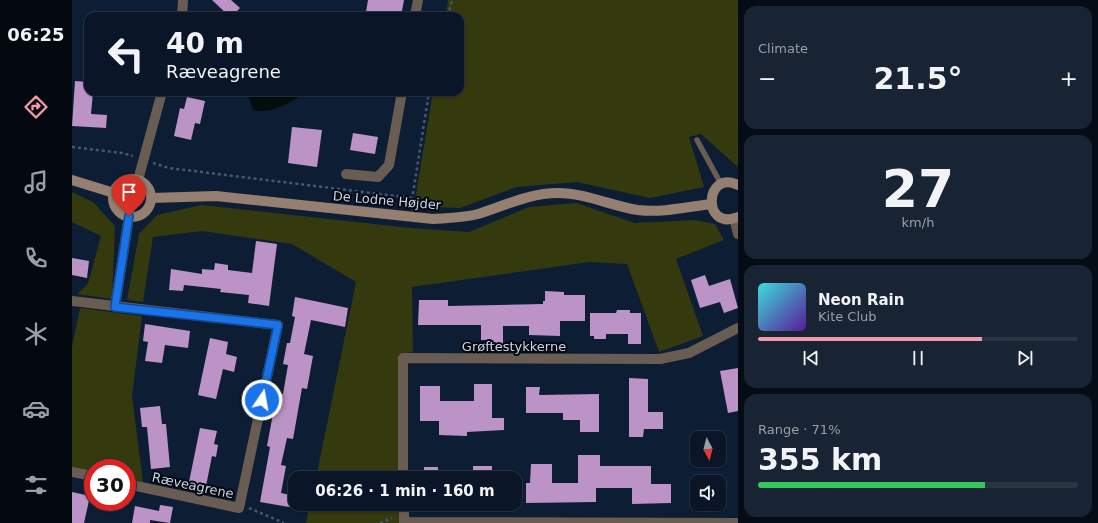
<!DOCTYPE html>
<meta charset="utf-8">
<style>
:root{--surface:#0a1627;--page:#182333;--text:#f1f3f6;--muted:#999fa7;--line:#2a3544;--accent:#f29aac}
body{margin:0;font-family:"DejaVu Sans",sans-serif;background:var(--page);color:var(--text);height:100vh;display:flex;flex-direction:column;font-size:15px;white-space:nowrap}
*{box-sizing:border-box;margin:0}
p{font-size:13px;color:var(--muted)}
.icon{flex:none;width:22px;height:22px;fill:none;stroke:currentColor;stroke-width:2;stroke-linecap:round;stroke-linejoin:round}
.map{position:relative;flex:1;overflow:hidden}
.panel{display:flex;flex-direction:column;gap:6px;padding:6px;background:#060c15;width:360px}
.panel>*{flex:none}
.hud{position:absolute;left:12px;top:12px;width:380px;height:84px;border-radius:12px;box-shadow:0 1px 3px #0004,0 0 0 1px var(--line);background:#0a1627;color:var(--text);overflow:hidden}
.needle{width:26px;rotate:173deg}
.fabs{position:absolute;left:618px;top:431px;display:grid;gap:8px}
.fabs a{display:grid;place-items:center;width:36px;height:36px;border-radius:8px;background:var(--surface);box-shadow:0 1px 3px #0004,0 0 0 1px var(--line);font-size:20px}
.speed{position:absolute;left:12px;top:459px;display:flex;gap:8px;font-size:20px;font-weight:700;text-align:center}
.speed>*{display:grid;place-content:center;width:52px;height:52px;border-radius:50%;background:var(--surface);box-shadow:0 1px 3px #0004,0 0 0 1px var(--line);line-height:1}
.speed .limit{border:6px solid #d22;background:#fff;color:#111}
.pin{position:absolute;display:grid;place-items:center;width:34px;height:34px;color:#fff;margin:-41px -17px;border-radius:50% 50% 50% 0;rotate:-45deg;box-shadow:0 0 4px #0007}
.pin .icon{rotate:45deg}
.me{position:absolute;width:44px;margin:-22px;rotate:12deg;stroke-linejoin:round;filter:drop-shadow(0 0 3px #0008)}
.turn{display:flex;align-items:center;gap:14px;height:84px;padding:0 16px;font-size:18px}
.turn .icon{width:52px;height:52px;stroke-width:2.5}
.turn b{display:block;font-size:28px;line-height:34px}
.big{font-size:30px;font-weight:700;line-height:1.1}
.panel .card{flex:1;display:flex;flex-direction:column;justify-content:center;gap:6px;min-width:0;padding:0 14px;border-radius:12px;background:var(--page)}
.panel .dial{align-items:center;gap:0}
.dial b{font-size:52px;line-height:1}
.song{display:flex;align-items:center;gap:12px}
.cover{width:48px;height:48px;border-radius:6px;background:linear-gradient(135deg,hsl(180 70% 55%),hsl(270 70% 35%))}
.played{height:4px;border-radius:2px;background:linear-gradient(90deg,var(--accent) 70%,var(--line) 70%)}
.keys{display:flex;justify-content:space-around;direction:ltr}
.heat{display:flex;justify-content:space-between;align-items:center;font-size:22px;direction:ltr}
.charge{height:6px;border-radius:3px;background:linear-gradient(90deg,#34c759 71%,var(--line) 0)}
.trip{position:absolute;left:216px;top:471px;width:234px;height:40px;border-radius:12px;background:var(--surface);box-shadow:0 1px 3px #0004,0 0 0 1px var(--line);font-weight:700;line-height:40px;text-align:center}
main{display:flex;flex:1;min-height:0}
.menu{display:flex;flex-direction:column;width:72px;justify-content:space-around;align-items:center;background:#040910;color:var(--muted)}
.menu .icon{width:28px;height:28px}
.menu .on{color:var(--accent)}
.menu b{font-size:18px;color:var(--text)}
.map>svg:first-child{display:block}
.green{fill:#34390e}
.water{fill:#030d0e}
.building{fill:#bc93c7}
.lines{fill:none;stroke-linecap:round;stroke-linejoin:round}
.path{stroke:#48576b;stroke-width:2.5;stroke-dasharray:3 3;stroke-linecap:butt}
.lane{stroke:#695c53;stroke-width:5.5}
.street{stroke:#695c53;stroke-width:10}
.secondary{stroke:#957f71;stroke-width:10}
.route-casing{stroke:#114b97;stroke-width:10}
.route{stroke:#1a73e8;stroke-width:7}
.labels{text-anchor:middle;stroke-width:4;stroke-linejoin:round;paint-order:stroke}
.street-label{font-size:13px;fill:#c9d4e3;stroke:#030812}
</style>
<main>
<nav class="menu">
<b>06:25</b>
<svg class="icon on" aria-label="directions" viewBox="0 0 24 24"><path d="M12 3l9 9-9 9-9-9zM9 14v-3h6M13 9l2 2-2 2"/></svg>
<svg class="icon" aria-label="music" viewBox="0 0 24 24"><path d="M9 18V5l10-2v13"/><circle cx="6" cy="18" r="3"/><circle cx="16" cy="16" r="3"/></svg>
<svg class="icon" aria-label="phone" viewBox="0 0 24 24"><path d="M5 4h4l2 5-3 2q2 4 5 5l2-3 5 2v4C11 20 4 13 5 4z"/></svg>
<svg class="icon" aria-label="climate" viewBox="0 0 24 24"><path d="M12 3v18M4 7l16 10M4 17L20 7"/></svg>
<svg class="icon" aria-label="car" viewBox="0 0 24 24"><path d="M5 17H2v-5l4-1 3-4h7l3 4 3 1v5h-3M9 17h6M6 11h13"/><circle cx="7" cy="17" r="2"/><circle cx="17" cy="17" r="2"/></svg>
<svg class="icon" aria-label="filters" viewBox="0 0 24 24"><path d="M4 7h16M4 17h16"/><circle cx="9" cy="7" r="2"/><circle cx="15" cy="17" r="2"/></svg>
</nav>
<div class="map">
<svg width="666" height="523" viewBox="0 0 666 523">
<rect width="100%" height="100%" fill="#0d1e34"/>
<g class="green">
<path d="M376,0H666V167L629,134L617,137L632,187L578,198L505,182L445,187L388,208L342,206L361,92H388V16H374Z"/>
<path d="M0,192L21,202L43,226L40,299L5,294L16,284L29,236L0,222Z"/>
<path d="M504,203L563,223L623,220L643,224L652,240L604,259L631,336L587,352L555,264L517,262L340,287L341,352L327,354L328,478H244L284,282L220,244L130,231L81,237L71,302L55,300L67,234L85,215L130,205L338,228L397,232L457,207Z"/>
<path d="M8,308L70,316L60,396L71,482L55,478V468H21V471L0,467V347Z"/>
<path d="M238,504H328V523H234Z"/>
</g>
<g class="water">
<path d="M225,11L248,16H207Z"/>
<path d="M175,92H236C221,100 198,116 181,110Z"/>
</g>
<g class="building">
<path d="M140,0H159L168,8L160,16H157Z"/>
<path d="M296,0H332L329,16L294,12Z"/>
<path d="M3,81L16,82V92H21L19,114L35,115L34,128L0,126Z"/>
<path d="M115,97L133,101L128,124L123,123L119,140L102,136L108,108L112,109Z"/>
<path d="M220,127L250,130L245,167L216,163Z"/>
<path d="M281,133L306,137L303,154L278,150Z"/>
<path d="M184,241L205,244L197,306L176,303L177,295L148,292L149,289L112,285L111,291L97,290L99,269L130,274V269L142,270L143,263L156,265V270L180,273Z"/>
<path d="M0,258L17,261L15,278L0,275Z"/>
<path d="M633,275L637,286L658,279L666,308L652,313L648,302L628,308L619,280Z"/>
<path d="M473,291L492,292V295H513V321H488V336L457,335V326H431V345H414V340H409V325H346L347,300H376V306L471,304V301H473Z"/>
<path d="M223,297L276,308L273,327L239,320L232,354L241,356L235,389L230,388L221,439L215,438L209,465L214,466L209,493L223,496V508L188,502L198,447L195,446L205,392L211,394L216,365L211,364L215,343H218L223,317L220,316Z"/>
<path d="M545,310H558V313H569V344H556V334H534V339H522V336H518V313H544Z"/>
<path d="M73,324L118,331L116,348L93,345L90,363L73,361L76,342L71,341Z"/>
<path d="M138,338L156,342L154,354L165,357L162,372L151,369L144,399L126,395Z"/>
<path d="M666,368V411L656,413L648,371Z"/>
<path d="M557,378L576,379V412H591V429H572L571,437H557Z"/>
<path d="M402,384H420V418H432V430L395,432V436L367,435V421H348V386H368V401H402Z"/>
<path d="M454,387H468L467,395L527,394V432H508V420H491V413H454Z"/>
<path d="M88,406L90,424H94L98,467L79,469L75,427H70L68,408Z"/>
<path d="M128,428L145,431L142,444L146,445L144,457L140,456L134,486L117,482Z"/>
<path d="M506,455H528V466H579V484H599V503L560,504V488H524V502L454,503V483H458L459,464H480V483H506Z"/>
<rect x="401" y="466" width="19" height="12"/>
<rect x="352" y="467" width="14" height="11"/>
<path d="M0,492L18,496L12,523H0Z"/>
<path d="M88,505L101,507L98,523L78,520V523H60L63,506L87,511Z"/>
</g>
<g class="lines">
<g class="path">
<path d="M376,16L380,0"/>
<path d="M0,147L50,153L61,156"/>
<path d="M81,163L97,168L340,198"/>
<path d="M339,206L357,92"/>
<path d="M177,508L212,523"/>
<path d="M308,523L320,518"/>
</g>
<path class="lane" d="M625,140L649,184"/>
<g class="street">
<path d="M110,16L111,0"/>
<path d="M343,16L346,0"/>
<path d="M274,174L306,177L317,165L330,92"/>
<path d="M66,180L90,92"/>
<path d="M662,218L666,234"/>
<path d="M0,301L206,325L167,508L55,484"/>
<path d="M43,307L57,216"/>
<path d="M0,472L21,476"/>
<path d="M331,478V358L588,359L617,353L666,328"/>
<path d="M332,504V522L666,523"/>
</g>
<g class="secondary">
<circle cx="60" cy="198" r="19"/>
<path d="M0,180L42,193"/>
<path d="M666,185C632,169 630,232 666,217"/>
<path d="M79,198L144,196L361,219C376,218 391,218 406,214C432,206 457,193 486,193C514,193 539,206 566,210C590,213 615,207 639,204"/>
</g>
</g>
<g class="lines">
<g class="route-casing">
<path id="route" d="M57,216L43,307L206,325L190,400"/>
</g>
<use href="#route" class="route"/>
</g>
<g class="labels">
<g class="street-label">
<text transform="translate(315 200) rotate(5)" y="5">De Lodne Højder</text>
<text x="442" y="351">Grøftestykkerne</text>
<text transform="translate(121 485) rotate(12)" y="5">Ræveagrene</text>
</g>
</g>
</svg>
<div class="fabs">
<a><svg class="needle" viewBox="-14 -14 28 28"><path d="M0-13l5 13h-10z" fill="#e53935"/><path d="M0 13l5-13h-10z" fill="#999fa7"/></svg></a>
<a><svg class="icon" aria-label="sound" viewBox="0 0 24 24"><path d="M4 9h4l5-4v14l-5-4H4zM17 9q2 3 0 6"/></svg></a>
</div>
<div class="speed"><div class="limit">30</div></div>
<div class="pin" style="left:57px;top:216px;background:#d93025"><svg class="icon" aria-label="arrive" viewBox="0 0 24 24"><path d="M6 21V4h12l-3 4 3 4H6"/></svg></div>
<svg class="me" style="left:190px;top:400px" viewBox="-20 -20 40 40"><circle r="17" fill="#1a73e8" stroke="#fff" stroke-width="3"/><path d="M0-11L8 9 0 5-8 9z" fill="#fff"/></svg>
<div class="trip">06:26 · 1 min · 160 m</div>
<div class="hud">
<div class="turn"><svg class="icon" aria-label="left" viewBox="0 0 24 24"><path d="M17 20v-9H6M10 6l-5 5 5 5"/></svg><div><b>40 m</b>Ræveagrene</div></div>
</div>
</div>
<section class="panel">
<div class="card"><p>Climate</p>
<div class="heat"><a>−</a><b class="big">21.5°</b><a>+</a></div>
</div>
<div class="card dial"><b>27</b><p>km/h</p></div>
<div class="card">
<div class="song"><i class="cover"></i><div><b>Neon Rain</b><p>Kite Club</p></div></div>
<div class="played"></div>
<div class="keys"><svg class="icon" aria-label="previous" viewBox="0 0 24 24"><path d="M18 5L8 12l10 7zM5 5v14"/></svg><svg class="icon" aria-label="pause" viewBox="0 0 24 24"><path d="M8 5v14M16 5v14"/></svg><svg class="icon" aria-label="next" viewBox="0 0 24 24"><path d="M6 5l10 7-10 7zM19 5v14"/></svg></div>
</div>
<div class="card"><p>Range · 71%</p><b class="big">355 km</b><div class="charge"></div></div>
</section>
</main>
